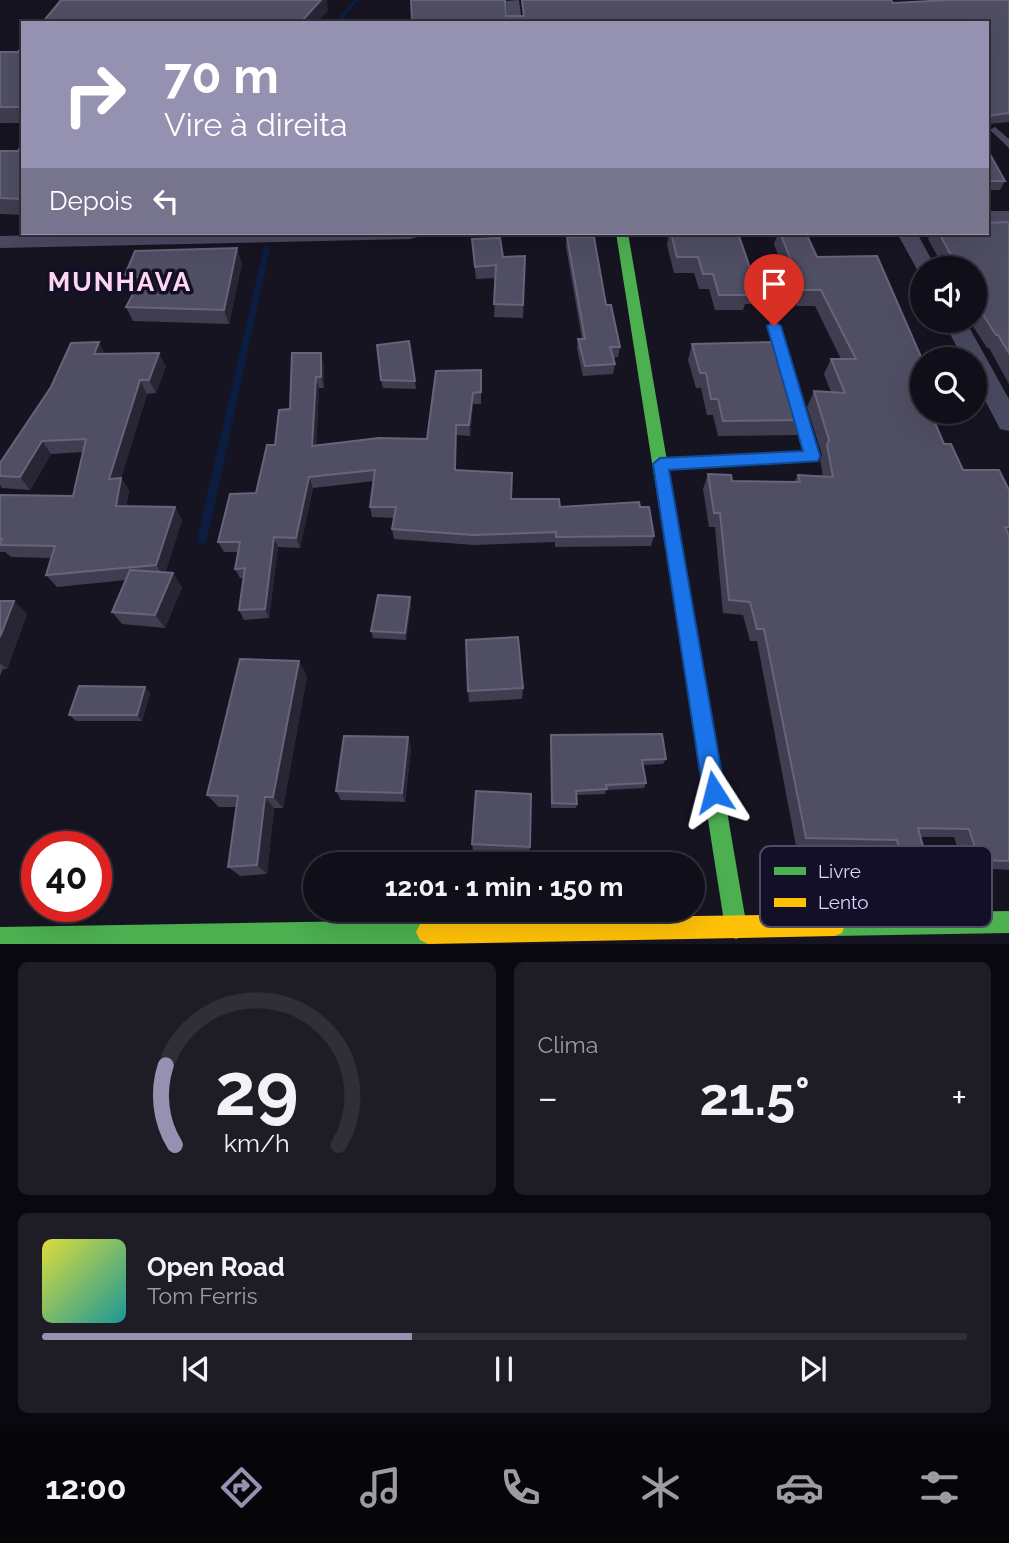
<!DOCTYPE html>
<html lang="pt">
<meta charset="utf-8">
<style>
:root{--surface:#100f19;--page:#1e1d26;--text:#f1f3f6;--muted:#9c9ca2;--line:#302f38;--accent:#9591b1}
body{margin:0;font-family:Raleway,sans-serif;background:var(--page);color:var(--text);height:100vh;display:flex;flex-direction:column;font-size:26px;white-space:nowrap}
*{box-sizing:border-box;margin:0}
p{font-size:23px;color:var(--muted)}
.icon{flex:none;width:38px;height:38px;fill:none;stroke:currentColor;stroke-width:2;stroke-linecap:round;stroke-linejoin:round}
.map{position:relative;height:944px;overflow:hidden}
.drawer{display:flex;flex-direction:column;gap:18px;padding:18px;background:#09080e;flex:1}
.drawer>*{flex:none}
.top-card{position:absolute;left:21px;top:21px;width:968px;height:214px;border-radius:0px;box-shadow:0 7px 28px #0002,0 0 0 2px var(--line);background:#9591b1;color:#fff;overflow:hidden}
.buttons{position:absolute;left:910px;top:256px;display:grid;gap:14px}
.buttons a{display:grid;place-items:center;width:77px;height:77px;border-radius:50%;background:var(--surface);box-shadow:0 7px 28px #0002,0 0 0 2px var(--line);font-size:35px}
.speed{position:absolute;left:21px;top:831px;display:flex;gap:14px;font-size:35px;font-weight:700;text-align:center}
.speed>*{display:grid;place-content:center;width:91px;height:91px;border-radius:50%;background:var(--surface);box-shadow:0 7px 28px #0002,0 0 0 2px var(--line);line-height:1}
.speed .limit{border:10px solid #d22;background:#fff;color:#111}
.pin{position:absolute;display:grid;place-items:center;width:60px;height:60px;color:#fff;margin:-72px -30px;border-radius:50% 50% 50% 0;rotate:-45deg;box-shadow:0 0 7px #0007}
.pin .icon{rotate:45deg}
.me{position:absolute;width:77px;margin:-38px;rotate:351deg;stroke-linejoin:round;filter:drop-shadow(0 0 5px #0008)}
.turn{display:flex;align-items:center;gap:24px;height:147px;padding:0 28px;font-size:32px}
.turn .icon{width:91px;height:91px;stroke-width:2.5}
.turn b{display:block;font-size:49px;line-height:60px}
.then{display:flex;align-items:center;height:66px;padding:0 28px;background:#0003;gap:14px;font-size:26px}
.big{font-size:52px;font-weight:700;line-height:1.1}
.drawer .tile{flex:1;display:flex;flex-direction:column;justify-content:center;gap:10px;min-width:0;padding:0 24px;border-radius:10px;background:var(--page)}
.drawer .dial{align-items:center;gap:0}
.dial svg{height:182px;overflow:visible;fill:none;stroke:var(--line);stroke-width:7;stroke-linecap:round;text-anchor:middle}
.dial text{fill:var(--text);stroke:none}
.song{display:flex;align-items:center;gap:21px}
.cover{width:84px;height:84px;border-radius:10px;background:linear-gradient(135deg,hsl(60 70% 55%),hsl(180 70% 35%))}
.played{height:7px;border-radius:4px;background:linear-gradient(90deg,var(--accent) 40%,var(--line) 40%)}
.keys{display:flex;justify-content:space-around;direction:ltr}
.heat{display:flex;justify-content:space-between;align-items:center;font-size:38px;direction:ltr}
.drawer .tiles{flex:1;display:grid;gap:18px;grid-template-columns:1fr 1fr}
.tile:last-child{grid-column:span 2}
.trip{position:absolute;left:303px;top:852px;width:402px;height:70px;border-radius:35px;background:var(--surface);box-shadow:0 7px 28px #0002,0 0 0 2px var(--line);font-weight:700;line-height:70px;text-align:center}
.tab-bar{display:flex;height:112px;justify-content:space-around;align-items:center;background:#06060a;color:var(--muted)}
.tab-bar .icon{width:49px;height:49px}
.tab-bar .current{color:var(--accent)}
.tab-bar b{font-size:32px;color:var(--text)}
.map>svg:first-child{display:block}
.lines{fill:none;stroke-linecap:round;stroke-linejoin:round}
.stream{fill:#0b1e41;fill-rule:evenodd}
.lane{fill:#4a4962;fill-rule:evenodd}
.street{fill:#4a4962;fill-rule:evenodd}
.fast{fill:#4caf50;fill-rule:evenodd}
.slow{fill:#ffc107;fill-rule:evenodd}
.wall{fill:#403d50}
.shaded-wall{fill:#282635}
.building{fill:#504e63;stroke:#66637b;stroke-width:2}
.route{fill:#1a73e8;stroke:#114b97;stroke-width:2}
.labels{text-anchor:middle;stroke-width:7;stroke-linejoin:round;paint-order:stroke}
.district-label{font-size:26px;font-weight:bold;letter-spacing:2px;fill:#ffd6f0;stroke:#130f26}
.key{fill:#130f26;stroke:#4e4a67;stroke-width:2}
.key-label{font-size:19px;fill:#d9d4ff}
</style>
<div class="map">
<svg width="1009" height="945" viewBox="0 0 1009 945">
<rect width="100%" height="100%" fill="#161421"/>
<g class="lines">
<g class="stream">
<path d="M354,0H358L339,23H334Z"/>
<path d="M267,245L270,247L207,540L205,543L202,544L199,543L197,540L264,247Z"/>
</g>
<g class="lane">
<path d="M995,127L1009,139V148L990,130Z"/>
<path d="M774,322L780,326L819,456L817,460L662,469L657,468L655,464L657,460L662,459L804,451L768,326Z"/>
</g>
<g class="street">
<path d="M519,0L522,23H508L506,1Z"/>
<rect x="987" y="211" width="22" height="12"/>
<path d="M145,233H420L417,237L410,239L0,248V236Z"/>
<path d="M897,233H917L936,268H922V274L919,273Z"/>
<path d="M943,320H965L1009,399V431L1000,429L975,381V359H963Z"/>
</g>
<g class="fast">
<path d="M616,233H628L747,928L744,936L736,939L728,936L725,928Z"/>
<path d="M1009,911V933L834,936L826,933L823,925L826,917L834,914Z"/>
<path d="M428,920L436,924L440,932L436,940L428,944L0,945V927Z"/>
</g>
<path class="slow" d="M834,914L842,917L845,925L842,933L834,936L428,944L420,940L416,932L420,924L428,920Z"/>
</g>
<g class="wall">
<path d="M521,0H891L893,3L939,1L938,0H1009V122L987,124V23L506,16H523Z"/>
<path d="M23,46V123H0V52H18Z"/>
<path d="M23,142V215L0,214V151H18Z"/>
<path d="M987,149L1005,181L1000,190H987Z"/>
<path d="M1009,222V384L989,348H987L969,320H975V268H944L928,239L931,233H987Z"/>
<path d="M669,233H738L757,288L752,304H745L743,310H715L709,289H699L694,273H674L667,245Z"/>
<path d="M778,233H806L817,257L944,444L963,470L1009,490V870L963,867L954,837H920L928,865L914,873L890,872L884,848L796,846L757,641H750L743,615L723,613L715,527H709L703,489L708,474L732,481L794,482L798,475L823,476L820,460L822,455L807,407L814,391L831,392L824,374L831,359H841L815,306H797L774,244Z"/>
<path d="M567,237L606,305L620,347L618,357L613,358L615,364L613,374L583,376L577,349L578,339H582L566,247Z"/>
<path d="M472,239L503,257L525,256L523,318L494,317L496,278L476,279Z"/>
<path d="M242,263L229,324L133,321L126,307L134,291H131L124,277Z"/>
<path d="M409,341L416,389L383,388L381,380Z"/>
<path d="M692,344L803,420L797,435L718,436L713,415H707L701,388H696L688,360Z"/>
<path d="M105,354L166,366L156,393L147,394L121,478L129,490L126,507H175L182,520L165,573L182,587L165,628L122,624L112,612L126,580L57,587L46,575L51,558L11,557L5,552H0V495L73,496L83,452L51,454L30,490L2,488L0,485V463Z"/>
<path d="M324,364V388H319L316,446L427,439L481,370V404H473L470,436L456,435V471L511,499L560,507H640L654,536L651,546L555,547V542L474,545L394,539L392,529L394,518L372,517L370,507L374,481L313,488L300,548L278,547L269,618L244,620L239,610L244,578H240L235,569L238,552H224L218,542L256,493L290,409Z"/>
<path d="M410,597L411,604L406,640L373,638L371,631Z"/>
<path d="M0,601L27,614L7,669H3L0,676Z"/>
<path d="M307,676L283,808H274L267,874L240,876L228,867L236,807H219L207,795Z"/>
<path d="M523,688L522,699L469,702L468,691Z"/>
<path d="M150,693L142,721H76L69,715Z"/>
<path d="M551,735L666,759L663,764L643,765L646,783L644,788L606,790L605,794L576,795L577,804L576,808H551Z"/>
<path d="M408,737L411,748L405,802L341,800L336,791Z"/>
<path d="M472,844L530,847L529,855L473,852Z"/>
</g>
<g class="shaded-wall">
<path d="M321,0H327L328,11L316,23H300Z"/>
<path d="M237,248L242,263L229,324L224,310Z"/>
<path d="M99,342L106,356L94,354Z"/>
<path d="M159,353L166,366L156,393L149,380Z"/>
<path d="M321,353L324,364V388L321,377Z"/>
<path d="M316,377L319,388L316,457L312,446Z"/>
<path d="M140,380L147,394L121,478L129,490L124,519L116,506L109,479Z"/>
<path d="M473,393V404L470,436L469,425Z"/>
<path d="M42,441L51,454L30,490L20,477Z"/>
<path d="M309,477L313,488L300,548L296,538Z"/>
<path d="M175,507L182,520L164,577L156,565Z"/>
<path d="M274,537L278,547L269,618L265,609Z"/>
<path d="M173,573L182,587L165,628L155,615Z"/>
<path d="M410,597L411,604L406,640L405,633Z"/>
<path d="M14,601L27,614L7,669L0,663V637Z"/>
<path d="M299,661L307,676L283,808L273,797Z"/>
<path d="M145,687L150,693L142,721L137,715Z"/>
<path d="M408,737L411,748L405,802L402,793Z"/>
<path d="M265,797L274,808L267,874L257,865Z"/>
</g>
<g class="building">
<path d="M61,0H321L300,23H42Z"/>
<path d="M411,0H505L506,16H524L522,0H891L893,3L949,0H1009V113L987,116V23H406L405,21L412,20Z"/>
<path d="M23,46V107H0V52H18Z"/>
<path d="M23,142V199L0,198V151H18Z"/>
<path d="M987,149L1005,181H987Z"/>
<path d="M1009,222V353L998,335H996L975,302V268H958L939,233H987V223Z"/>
<path d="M671,233H738L757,288H745L748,295H719L713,274H703L698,257H677Z"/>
<path d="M780,233H806L817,257L877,256L922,359V411H930L944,444H951L963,470H999L1009,490V527H1005L1009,536V861L979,860L969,829L918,828L928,865H903L897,840L806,838L764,629H757L750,602L729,600L720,513H714L708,474L731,475L732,481L800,482L798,475L833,477L827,445L829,440L814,391L845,393L831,359H856L821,290H803Z"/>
<path d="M567,237H594L606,305H611L620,347H610L615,364L585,366L578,339H585Z"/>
<path d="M500,238L503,257L525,256L523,305L494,304L496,265L475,267L472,239Z"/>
<path d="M237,248L224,310L126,307L142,277H124L135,251Z"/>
<path d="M409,341L415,381L381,380L377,345Z"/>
<path d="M99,342L94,354L159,353L149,380H140L109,479L121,478L116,506L175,507L156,565L46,575L55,546L0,545L2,539H0V495L73,496L86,439L42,441L20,477L0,476V463L51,387L71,343Z"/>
<path d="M776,342L803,420L723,421L718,399H711L706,373H700L692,344Z"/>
<path d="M292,353H321V377H316L312,446L379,438L427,439L436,371L481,370V392L473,393L469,425H456L455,470L512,473L511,499H559L560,507L639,502L640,507H649L654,536L556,537V532L473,535L392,529L396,507H370L375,470L309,477L296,538L274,537L265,609L239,610L245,568L235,569L240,542H218L230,494L256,493L267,445H275L279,410L290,409Z"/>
<path d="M130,570L173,573L155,615L112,612Z"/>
<path d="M378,595L410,597L405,633L371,631Z"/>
<path d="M0,601H14L0,637Z"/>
<path d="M518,637L523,688L468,691L466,640Z"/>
<path d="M240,659L299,661L273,797H265L257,865L228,867L238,796L207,795Z"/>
<path d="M79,686L145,687L137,715H69Z"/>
<path d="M662,734L666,759L642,760L646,783L606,785L607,789L576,791L577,804L552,803L551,735Z"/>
<path d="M344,736L408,737L402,793L336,791Z"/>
<path d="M476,791L531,794L530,847L472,844Z"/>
</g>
<path class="route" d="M774,321L781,326L820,456L818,461L669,470L725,792L721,799L714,802L707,799L703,792L653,464L660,458L803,451L767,326Z"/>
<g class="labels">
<g class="district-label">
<text x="120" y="291">MUNHAVA</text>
</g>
</g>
<rect x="760" y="846" width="232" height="81" rx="10" class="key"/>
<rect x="774" y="867" width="32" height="8" fill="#4caf50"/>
<rect x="774" y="898" width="32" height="9" fill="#ffc107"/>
<g class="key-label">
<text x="818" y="878">Livre</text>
<text x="818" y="909">Lento</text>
</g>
</svg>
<div class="buttons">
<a><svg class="icon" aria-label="sound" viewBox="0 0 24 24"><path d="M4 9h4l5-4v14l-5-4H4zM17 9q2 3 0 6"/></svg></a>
<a><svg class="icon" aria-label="search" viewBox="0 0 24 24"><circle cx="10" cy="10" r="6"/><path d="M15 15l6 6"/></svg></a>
</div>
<div class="speed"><div class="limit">40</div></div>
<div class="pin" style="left:774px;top:326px;background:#d93025"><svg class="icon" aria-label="arrive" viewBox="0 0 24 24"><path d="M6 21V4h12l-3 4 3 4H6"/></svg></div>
<svg class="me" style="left:714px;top:792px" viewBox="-20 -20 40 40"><path d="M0-17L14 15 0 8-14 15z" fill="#1a73e8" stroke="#fff" stroke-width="4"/></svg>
<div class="trip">12:01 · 1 min · 150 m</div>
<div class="top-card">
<div class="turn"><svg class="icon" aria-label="right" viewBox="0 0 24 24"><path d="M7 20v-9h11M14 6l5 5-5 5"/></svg><div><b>70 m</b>Vire à direita</div></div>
<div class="then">Depois<svg class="icon" aria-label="left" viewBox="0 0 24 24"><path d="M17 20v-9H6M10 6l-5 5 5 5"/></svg></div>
</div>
</div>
<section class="drawer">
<div class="tiles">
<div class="tile dial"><svg viewBox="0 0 100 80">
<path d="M14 69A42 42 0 1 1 86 69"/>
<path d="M14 69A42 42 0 0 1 10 34" stroke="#9591b1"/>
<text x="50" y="56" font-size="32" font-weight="700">29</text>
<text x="50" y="72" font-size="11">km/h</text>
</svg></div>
<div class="tile"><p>Clima</p>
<div class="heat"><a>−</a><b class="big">21.5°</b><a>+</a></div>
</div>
<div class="tile">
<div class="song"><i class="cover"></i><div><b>Open Road</b><p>Tom Ferris</p></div></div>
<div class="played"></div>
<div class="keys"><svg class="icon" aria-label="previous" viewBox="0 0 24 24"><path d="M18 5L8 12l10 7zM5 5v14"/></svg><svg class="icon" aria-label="pause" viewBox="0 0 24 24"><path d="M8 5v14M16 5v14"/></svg><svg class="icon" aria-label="next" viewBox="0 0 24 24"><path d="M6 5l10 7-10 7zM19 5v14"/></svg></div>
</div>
</div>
</section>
<nav class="tab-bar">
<b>12:00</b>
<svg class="icon current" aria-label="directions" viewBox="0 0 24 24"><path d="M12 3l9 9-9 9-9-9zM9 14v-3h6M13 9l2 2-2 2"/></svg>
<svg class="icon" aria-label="music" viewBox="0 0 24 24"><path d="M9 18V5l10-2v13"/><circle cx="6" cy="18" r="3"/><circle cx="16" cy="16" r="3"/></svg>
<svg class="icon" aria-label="phone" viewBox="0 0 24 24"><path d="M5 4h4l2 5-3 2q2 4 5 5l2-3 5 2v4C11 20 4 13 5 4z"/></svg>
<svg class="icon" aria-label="climate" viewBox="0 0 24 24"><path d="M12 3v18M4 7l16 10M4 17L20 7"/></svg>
<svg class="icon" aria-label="car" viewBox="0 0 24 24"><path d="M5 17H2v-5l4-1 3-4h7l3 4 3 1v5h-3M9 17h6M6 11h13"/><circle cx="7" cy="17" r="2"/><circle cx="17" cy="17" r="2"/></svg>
<svg class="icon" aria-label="filters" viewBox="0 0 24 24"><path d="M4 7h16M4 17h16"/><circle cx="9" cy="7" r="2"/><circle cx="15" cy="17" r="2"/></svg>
</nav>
